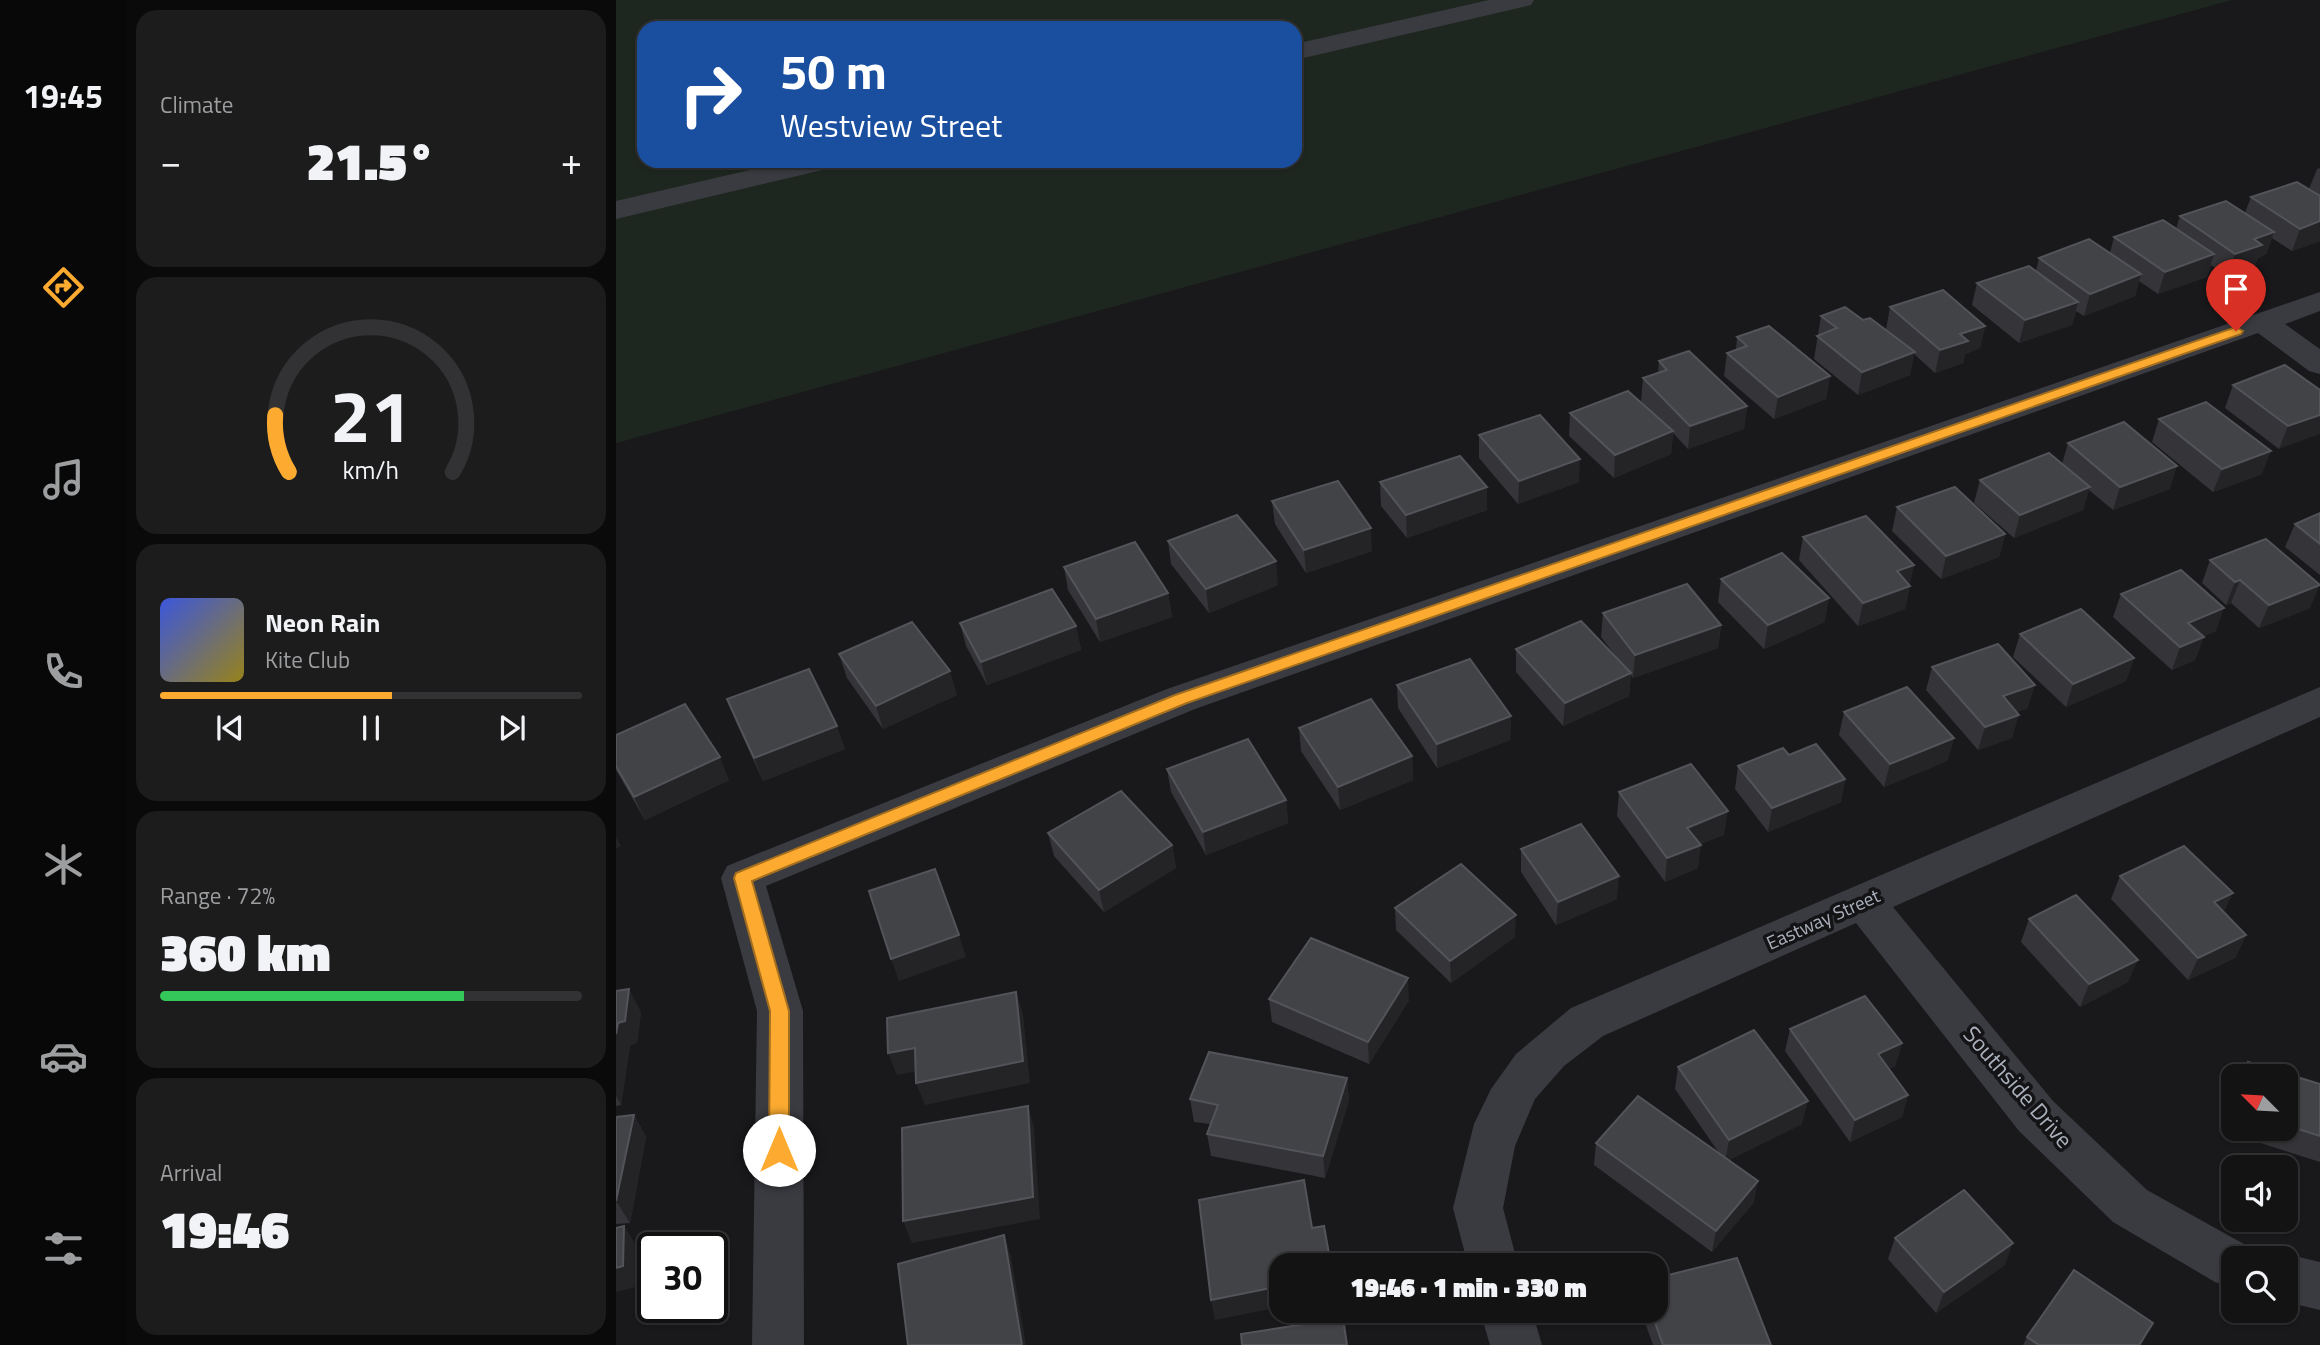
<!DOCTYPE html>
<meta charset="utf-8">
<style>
:root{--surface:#131314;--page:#1c1c1d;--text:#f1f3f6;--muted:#9d9ea0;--line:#323234;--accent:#fcab30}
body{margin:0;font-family:"Titillium Web",sans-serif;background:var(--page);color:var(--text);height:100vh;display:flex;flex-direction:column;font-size:26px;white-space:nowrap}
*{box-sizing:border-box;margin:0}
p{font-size:23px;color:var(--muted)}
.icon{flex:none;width:38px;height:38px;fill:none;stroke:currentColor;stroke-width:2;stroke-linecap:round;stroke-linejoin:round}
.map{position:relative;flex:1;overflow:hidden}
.drawer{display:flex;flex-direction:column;gap:10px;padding:10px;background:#0a0a0b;width:490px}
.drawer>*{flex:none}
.top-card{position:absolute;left:21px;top:21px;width:665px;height:147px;border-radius:21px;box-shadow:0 2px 5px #0004,0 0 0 2px var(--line);background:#1a4fa0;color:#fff;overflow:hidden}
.needle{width:46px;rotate:294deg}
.controls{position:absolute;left:1605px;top:1064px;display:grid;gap:14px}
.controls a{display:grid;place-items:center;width:77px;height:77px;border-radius:14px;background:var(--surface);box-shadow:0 2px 5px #0004,0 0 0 2px var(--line);font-size:35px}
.speed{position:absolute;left:21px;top:1232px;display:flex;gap:14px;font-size:35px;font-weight:700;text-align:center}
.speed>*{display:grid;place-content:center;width:91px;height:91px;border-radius:50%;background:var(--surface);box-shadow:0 2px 5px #0004,0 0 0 2px var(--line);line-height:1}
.speed .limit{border:4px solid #111;border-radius:10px;background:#fff;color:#111}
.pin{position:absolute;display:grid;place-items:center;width:60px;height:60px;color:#fff;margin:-72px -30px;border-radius:50% 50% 50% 0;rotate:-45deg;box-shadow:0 0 7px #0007}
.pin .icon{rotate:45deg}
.me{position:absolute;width:77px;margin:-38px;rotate:0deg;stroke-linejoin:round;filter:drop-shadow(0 0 5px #0008)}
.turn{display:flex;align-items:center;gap:24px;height:147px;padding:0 28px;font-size:32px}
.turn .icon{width:91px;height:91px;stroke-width:2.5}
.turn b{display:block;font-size:49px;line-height:60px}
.big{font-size:52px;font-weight:800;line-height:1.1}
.drawer .widget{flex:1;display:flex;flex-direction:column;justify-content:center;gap:10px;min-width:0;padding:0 24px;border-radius:21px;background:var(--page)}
.drawer .dial{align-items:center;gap:0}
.dial svg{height:182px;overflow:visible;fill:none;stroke:var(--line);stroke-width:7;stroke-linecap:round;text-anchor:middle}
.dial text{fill:var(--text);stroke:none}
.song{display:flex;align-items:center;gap:21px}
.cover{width:84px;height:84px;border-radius:10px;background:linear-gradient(135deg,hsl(230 70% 55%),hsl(50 70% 35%))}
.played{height:7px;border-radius:4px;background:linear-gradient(90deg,var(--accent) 55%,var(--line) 55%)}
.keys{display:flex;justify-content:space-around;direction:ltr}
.heat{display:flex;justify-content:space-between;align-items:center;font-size:38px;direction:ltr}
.charge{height:10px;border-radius:5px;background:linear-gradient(90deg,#34c759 72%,var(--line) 0)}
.trip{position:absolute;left:653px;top:1253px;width:399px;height:70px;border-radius:21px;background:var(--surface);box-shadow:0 2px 5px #0004,0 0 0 2px var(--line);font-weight:800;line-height:70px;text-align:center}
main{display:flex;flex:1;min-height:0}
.menu{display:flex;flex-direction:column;width:126px;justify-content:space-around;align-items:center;background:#080808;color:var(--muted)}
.menu .icon{width:49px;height:49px}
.menu .current{color:var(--accent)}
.menu b{font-size:32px;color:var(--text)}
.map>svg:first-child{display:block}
.green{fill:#1e271f;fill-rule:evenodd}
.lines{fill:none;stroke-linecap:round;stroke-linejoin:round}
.minor{fill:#3a3b41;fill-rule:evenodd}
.wall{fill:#353539}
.shaded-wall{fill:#242427}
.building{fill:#424347;stroke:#525459;stroke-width:2}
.route{fill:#fcab30;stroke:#a46f1f;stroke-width:2}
.labels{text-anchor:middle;stroke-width:7;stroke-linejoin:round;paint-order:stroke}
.street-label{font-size:19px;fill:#abb1bc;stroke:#141416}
.near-street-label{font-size:23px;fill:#abb1bc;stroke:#141416}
</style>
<main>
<nav class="menu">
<b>19:45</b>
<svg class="icon current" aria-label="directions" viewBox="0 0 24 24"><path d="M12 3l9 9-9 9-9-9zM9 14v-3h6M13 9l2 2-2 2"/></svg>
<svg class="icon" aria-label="music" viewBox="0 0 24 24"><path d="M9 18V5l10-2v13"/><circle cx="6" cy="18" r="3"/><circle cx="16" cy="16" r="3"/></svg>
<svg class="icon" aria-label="phone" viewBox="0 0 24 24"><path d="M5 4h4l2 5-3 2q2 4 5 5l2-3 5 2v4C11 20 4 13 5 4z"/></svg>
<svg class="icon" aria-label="climate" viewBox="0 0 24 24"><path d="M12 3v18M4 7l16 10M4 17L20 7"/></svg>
<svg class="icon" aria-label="car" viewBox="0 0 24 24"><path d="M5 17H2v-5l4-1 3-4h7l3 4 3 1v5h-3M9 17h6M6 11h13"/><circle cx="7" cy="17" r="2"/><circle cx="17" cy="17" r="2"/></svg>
<svg class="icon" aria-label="filters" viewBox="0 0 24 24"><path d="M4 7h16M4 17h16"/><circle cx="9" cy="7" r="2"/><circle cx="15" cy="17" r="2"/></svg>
</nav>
<section class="drawer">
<div class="widget"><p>Climate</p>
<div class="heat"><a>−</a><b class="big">21.5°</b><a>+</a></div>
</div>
<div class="widget dial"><svg viewBox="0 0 100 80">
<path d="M14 69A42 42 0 1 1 86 69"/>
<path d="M14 69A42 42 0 0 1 8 44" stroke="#fcab30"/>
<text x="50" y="56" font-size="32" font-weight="700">21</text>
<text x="50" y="72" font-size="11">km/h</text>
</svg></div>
<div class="widget">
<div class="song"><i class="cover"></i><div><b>Neon Rain</b><p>Kite Club</p></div></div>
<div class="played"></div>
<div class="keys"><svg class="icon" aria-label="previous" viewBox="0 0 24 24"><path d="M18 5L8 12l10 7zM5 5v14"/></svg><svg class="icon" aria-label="pause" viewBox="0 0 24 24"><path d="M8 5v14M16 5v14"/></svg><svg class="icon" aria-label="next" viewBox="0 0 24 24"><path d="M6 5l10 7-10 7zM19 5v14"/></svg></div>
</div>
<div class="widget"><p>Range · 72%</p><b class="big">360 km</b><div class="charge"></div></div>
<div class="widget"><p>Arrival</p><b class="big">19:46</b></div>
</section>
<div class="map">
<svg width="1704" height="1345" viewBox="0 0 1704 1345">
<rect width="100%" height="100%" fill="#19191b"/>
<path class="green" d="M0,0H1616L0,443ZM28,28H679V161H28Z"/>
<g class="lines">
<g class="minor">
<path d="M873,0H918L915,5L679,60V44Z"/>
<path d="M173,161H223L219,167L0,219V201Z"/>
<path d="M1704,292V311L1669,324L1704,349V374L1693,371L1642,333L579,709L150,886L187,1011L188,1345H136L141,1011L105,878L111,866L551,689Z"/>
<path d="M1704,687V717L1277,907L1437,1101L1531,1190L1635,1248L1639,1258H1617V1288L1599,1282L1497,1222L1403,1131L1240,923L987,1036L948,1066L919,1099L899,1146L887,1208L902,1265H852L837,1208L858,1124L875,1089L900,1054L955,1008Z"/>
<path d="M1670,1254L1704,1262V1310L1670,1302V1258H1660Z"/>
<path d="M864,1311H916L926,1345H874Z"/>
</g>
</g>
<g class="wall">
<path d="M1704,168V241L1676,251L1656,238L1650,254L1642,258L1638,267L1611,276L1595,265L1591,277L1542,294L1523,281L1519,296L1468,316L1460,311L1456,325L1403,343L1356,305L1361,283L1420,271L1423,258L1494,253L1498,237L1560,229L1564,216L1629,213L1635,197L1693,189L1701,169Z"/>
<path d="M1274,307L1369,326L1364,348L1349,354L1347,363L1319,373L1298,354L1294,375L1242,395L1198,359L1205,316L1247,320L1270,329Z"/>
<path d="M1121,337L1214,376L1210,399L1158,419L1108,376L1111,353L1120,350Z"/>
<path d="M1043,361L1131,406L1128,429L1072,449L1057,433L1055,454L998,478L953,436L954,413L1042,418L1025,401L1027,378L1042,373Z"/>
<path d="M1617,385L1704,390L1663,449L1609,408Z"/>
<path d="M1543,419L1646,474L1597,492L1536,442Z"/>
<path d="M863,435L963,482L902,504L863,458Z"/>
<path d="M1452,443L1554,489L1497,510L1473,490L1467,510L1398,538L1358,503L1364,480L1446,464Z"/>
<path d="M764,482L871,510L791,538L765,506Z"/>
<path d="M656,501L756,551L690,573L659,524Z"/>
<path d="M1281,507L1389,534L1383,557L1325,579L1276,531Z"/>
<path d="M1704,513V575L1669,547L1679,524Z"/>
<path d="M1187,537L1294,585L1289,609L1242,626L1183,560Z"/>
<path d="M552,541L662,585L593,613L555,564Z"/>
<path d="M1594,560L1694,608L1643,628L1615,603L1610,605L1586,583Z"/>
<path d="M448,567L552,593L556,617L484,642L452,590Z"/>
<path d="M1105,579L1209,622L1148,649L1102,602Z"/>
<path d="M1505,594L1600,631L1588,636L1579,660L1556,670L1497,617Z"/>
<path d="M987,613L1105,625L1102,648L1017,678L1015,675L1013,696L947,726L900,672V649L1005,663L985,637Z"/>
<path d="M344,623L460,626L465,650L371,685L350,646Z"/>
<path d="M1404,634L1518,658L1510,681L1450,707L1397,657Z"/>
<path d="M223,654L341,695L267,729L231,678Z"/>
<path d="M1316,667L1412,708L1401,712L1396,738L1362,750L1310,690Z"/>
<path d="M781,685L895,716L894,740L821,768L782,708Z"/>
<path d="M111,699L229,749L147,781L120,722Z"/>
<path d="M1228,712L1338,738L1331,761L1268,787L1223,735Z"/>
<path d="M683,728L796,756L797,780L724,810L685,751Z"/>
<path d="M0,735L113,780L29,820L0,770Z"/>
<path d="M1173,755L1229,779L1225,802L1152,832L1119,789L1122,766Z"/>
<path d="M551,769L670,800L672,823L590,855L555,792Z"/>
<path d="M1003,792L1108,835L1084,844L1082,868L1049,882L1001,816Z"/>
<path d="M432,833L556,845L560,868L488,912L438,856Z"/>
<path d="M905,849L1001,899L940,925L905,872Z"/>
<path d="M1504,876L1608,913L1630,935L1619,958L1572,980L1495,899Z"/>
<path d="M779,908L899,937L835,983L780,930Z"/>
<path d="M1413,919L1512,982L1464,1007L1405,942Z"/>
<path d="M0,991L25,1012L21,1043L14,1045L5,1105L0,1106Z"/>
<path d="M653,999L793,1000L753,1064L656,1022Z"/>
<path d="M1174,1029L1286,1043L1279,1066L1273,1069L1292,1095L1286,1117L1234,1142L1169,1051Z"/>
<path d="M1632,1062L1704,1084V1162L1613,1133L1617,1108V1129H1670V1076H1625Z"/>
<path d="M1062,1067L1186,1124L1113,1160L1138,1202L1096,1252L978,1165L980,1143L1103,1153L1059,1089Z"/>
<path d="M731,1078L733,1100L709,1178L595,1156L591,1134L594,1124L578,1122L574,1099Z"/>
<path d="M18,1115L30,1137L14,1223L0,1224V1117Z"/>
<path d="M1279,1238L1389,1265L1320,1313L1272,1259Z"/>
<path d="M1025,1311H1040L1155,1345H1037Z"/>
<path d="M1537,1323L1525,1345H1407L1411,1337Z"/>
</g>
<g class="shaded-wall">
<path d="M1704,221V241L1676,251L1684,229Z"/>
<path d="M1658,232L1650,254L1642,258L1638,267L1611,276L1619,254L1638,239Z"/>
<path d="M1598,254L1591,277L1542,294L1549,272Z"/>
<path d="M1525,274L1519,296L1468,316L1474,294Z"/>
<path d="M1462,302L1456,325L1403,343L1409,320Z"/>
<path d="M1369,326L1364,348L1349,354L1347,363L1319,373L1324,350L1344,334Z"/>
<path d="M1299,352L1294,375L1242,395L1246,372Z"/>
<path d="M1214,376L1210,399L1158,419L1162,397Z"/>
<path d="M1131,406L1128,429L1072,449L1074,426Z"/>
<path d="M1704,415V434L1663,449L1672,426Z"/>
<path d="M1057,431L1055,454L998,478L999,455Z"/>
<path d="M1655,451L1646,474L1597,492L1606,469Z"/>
<path d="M964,459L963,482L902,504L903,481Z"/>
<path d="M1561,466L1554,489L1497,510L1504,487Z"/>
<path d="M871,487V510L791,538L790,515Z"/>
<path d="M1474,487L1467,510L1398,538L1404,515Z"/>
<path d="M755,528L756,551L690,573L688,550Z"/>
<path d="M1389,534L1383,557L1325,579L1330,556Z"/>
<path d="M660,561L662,585L593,613L590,589Z"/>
<path d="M1298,565L1289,609L1242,626L1247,603L1281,571Z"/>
<path d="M1624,580L1615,603L1610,605L1619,582Z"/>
<path d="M1704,585L1694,608L1643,628L1653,605Z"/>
<path d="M552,593L556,617L484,642L480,619Z"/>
<path d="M1213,598L1209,622L1148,649L1152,625Z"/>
<path d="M1608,608L1600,631L1564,646L1572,623Z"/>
<path d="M1105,625L1102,648L1017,678L1019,655Z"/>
<path d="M460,626L465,650L371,685L365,662Z"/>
<path d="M1588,637L1579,660L1556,670L1564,647Z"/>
<path d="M1518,658L1510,681L1450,707L1457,684Z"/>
<path d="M334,671L341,695L267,729L260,706Z"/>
<path d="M1015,673L1013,696L947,726L949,703Z"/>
<path d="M1419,685L1412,708L1380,720L1387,696Z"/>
<path d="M1403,715L1396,738L1362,750L1369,727Z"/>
<path d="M895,716L894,740L821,768V744Z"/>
<path d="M221,726L229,749L147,781L138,758Z"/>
<path d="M1338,738L1331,761L1268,787L1274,764Z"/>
<path d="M796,756L797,780L724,810L722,787Z"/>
<path d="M104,757L113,780L29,820L18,797Z"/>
<path d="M1229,779L1225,802L1152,832L1156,808Z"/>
<path d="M670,800L672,823L590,855L587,832Z"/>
<path d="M1112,811L1108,835L1068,851L1071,828Z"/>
<path d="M0,837L5,846L0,849Z"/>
<path d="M556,845L560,868L488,912L483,890Z"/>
<path d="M1085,845L1082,868L1049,882L1051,858Z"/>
<path d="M1003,876L1001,899L940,925L942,902Z"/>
<path d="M1617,893L1606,916L1598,902Z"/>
<path d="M900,915L899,937L835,983L834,961Z"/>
<path d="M343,935L350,957L283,981L275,959Z"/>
<path d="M1630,935L1619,958L1572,980L1582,958Z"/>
<path d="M1522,960L1512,982L1464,1007L1473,984Z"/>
<path d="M792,978L793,1000L753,1064L752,1042Z"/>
<path d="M13,989L25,1012L21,1043L14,1045L5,1105L0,1096V1034L2,1023Z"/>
<path d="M400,992L407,1014L414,1083L309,1105L300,1083Z"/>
<path d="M1286,1043L1279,1066L1256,1077L1262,1054Z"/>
<path d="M299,1048L307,1070L281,1075L272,1053Z"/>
<path d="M731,1078L733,1100L709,1178L707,1156Z"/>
<path d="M1292,1095L1286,1117L1234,1142L1239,1120Z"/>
<path d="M1192,1101L1186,1124L1109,1162L1113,1140Z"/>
<path d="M412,1106L418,1128L424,1219L296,1243L287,1221Z"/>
<path d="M18,1115L30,1137L14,1223L0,1201Z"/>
<path d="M1142,1181L1138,1202L1096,1252L1100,1231Z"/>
<path d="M8,1226L22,1248L20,1287L0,1292V1268Z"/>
<path d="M388,1235L395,1256L410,1345H406Z"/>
<path d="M1397,1243L1389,1265L1320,1313L1328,1292Z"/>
<path d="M665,1286V1307L599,1320L595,1300Z"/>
</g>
<g class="building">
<path d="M1681,182L1704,196V221L1684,229L1635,197Z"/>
<path d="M1610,201L1658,232L1638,239L1646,245L1619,254L1564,216Z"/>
<path d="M1547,220L1598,254L1549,272L1498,237Z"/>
<path d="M1473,239L1525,274L1474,294L1423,258Z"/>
<path d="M1413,266L1462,302L1409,320L1361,283Z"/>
<path d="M1327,290L1369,326L1344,334L1352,341L1324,350L1274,307Z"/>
<path d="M1229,307L1247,320L1254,318L1299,352L1246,372L1201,336L1221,328L1205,316Z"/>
<path d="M1153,326L1214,376L1162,397L1111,353L1131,346L1121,337Z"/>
<path d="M1073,351L1131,406L1074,426L1027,378L1051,370L1043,361Z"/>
<path d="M1669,365L1704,390V415L1672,426L1617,385Z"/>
<path d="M1012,391L1057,431L999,455L954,413Z"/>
<path d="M1590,402L1655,451L1606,469L1543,419Z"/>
<path d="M924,415L964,459L903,481L863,435Z"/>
<path d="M1508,422L1561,466L1504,487L1452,443Z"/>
<path d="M1433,453L1474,487L1404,515L1364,480Z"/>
<path d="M844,456L871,487L790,515L764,482Z"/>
<path d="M722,481L755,528L688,550L656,501Z"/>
<path d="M1339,487L1389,534L1330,556L1281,507Z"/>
<path d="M1704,513V544L1679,524Z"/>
<path d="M621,515L660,561L590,589L552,541Z"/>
<path d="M1250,516L1298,565L1281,571L1294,586L1247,603L1187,537Z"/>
<path d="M1650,539L1704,585L1653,605L1624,580L1619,582L1594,560Z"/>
<path d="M519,542L552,593L480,619L448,567Z"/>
<path d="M1166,553L1213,598L1152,625L1105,579Z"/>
<path d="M1565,570L1608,608L1572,623L1588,637L1564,647L1505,594Z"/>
<path d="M1071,584L1105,625L1019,655L987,613Z"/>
<path d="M436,589L460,626L365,662L344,623Z"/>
<path d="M1465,609L1518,658L1457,684L1404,634Z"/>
<path d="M965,621L1015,673L949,703L900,649Z"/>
<path d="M296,622L334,671L260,706L223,654Z"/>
<path d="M1382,644L1419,685L1387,696L1403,715L1369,727L1316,667Z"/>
<path d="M854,659L895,716L821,744L781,685Z"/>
<path d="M193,669L221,726L138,758L111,699Z"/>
<path d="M1291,687L1338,738L1274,764L1228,712Z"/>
<path d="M755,699L796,756L722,787L683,728Z"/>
<path d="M69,704L104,757L18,797L0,766V735Z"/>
<path d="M632,739L670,800L587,832L551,769Z"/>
<path d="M1200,744L1229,779L1156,808L1122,766L1167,748L1173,755Z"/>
<path d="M1075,764L1112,811L1071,828L1085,845L1051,858L1003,792Z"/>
<path d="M505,791L556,845L483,890L432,833Z"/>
<path d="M965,824L1003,876L942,902L905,849Z"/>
<path d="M1568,846L1617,893L1598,902L1630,935L1582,958L1504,876Z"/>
<path d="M845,864L900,915L834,961L779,908Z"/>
<path d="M319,869L343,935L275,959L253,891Z"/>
<path d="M1460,895L1522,960L1473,984L1413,919Z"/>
<path d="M695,938L792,978L752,1042L653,999Z"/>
<path d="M13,989L9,1021L2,1023L0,1034V991Z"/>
<path d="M400,992L407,1061L300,1083L299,1048L272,1053L271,1018Z"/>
<path d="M1249,996L1286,1043L1262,1054L1292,1095L1239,1120L1174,1029Z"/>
<path d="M1138,1030L1192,1101L1113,1140L1062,1067Z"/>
<path d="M593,1052L731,1078L707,1156L591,1134L602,1105L574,1099Z"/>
<path d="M1632,1062L1704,1084V1136L1670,1125V1076H1630Z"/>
<path d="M1022,1096L1142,1181L1100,1231L980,1143Z"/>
<path d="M412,1106L417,1197L287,1221L286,1128Z"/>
<path d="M18,1115L0,1201V1117Z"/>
<path d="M688,1180L696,1228L708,1226L715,1265H665V1286L595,1300L583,1200Z"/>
<path d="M1348,1190L1397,1243L1328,1292L1279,1238Z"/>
<path d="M8,1226L7,1266L0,1268V1228Z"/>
<path d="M388,1235L406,1345H292L282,1264Z"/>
<path d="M1121,1258L1155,1345H1047L1035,1311H1040V1278Z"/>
<path d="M1458,1270L1537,1323L1523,1345H1423L1411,1337Z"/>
<path d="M727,1318L731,1345H626L625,1334Z"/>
</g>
<path class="route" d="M1620,327L1627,331L1625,334L571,703L136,881L173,1011V1150L170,1156L163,1159L156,1156L153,1150L154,1011L118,878L120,873L559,695Z"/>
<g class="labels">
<g class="street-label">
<text transform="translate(1207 919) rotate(-24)" y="7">Eastway Street</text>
</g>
<g class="near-street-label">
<text transform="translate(1402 1087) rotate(49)" y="8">Southside Drive</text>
</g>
</g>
</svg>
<div class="controls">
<a><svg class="needle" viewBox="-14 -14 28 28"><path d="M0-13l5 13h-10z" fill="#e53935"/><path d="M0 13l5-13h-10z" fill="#9d9ea0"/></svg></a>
<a><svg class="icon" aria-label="sound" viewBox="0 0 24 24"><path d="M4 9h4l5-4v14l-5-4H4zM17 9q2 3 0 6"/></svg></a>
<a><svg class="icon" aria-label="search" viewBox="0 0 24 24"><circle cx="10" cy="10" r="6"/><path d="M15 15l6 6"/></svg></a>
</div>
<div class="speed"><div class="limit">30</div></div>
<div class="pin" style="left:1620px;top:331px;background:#d93025"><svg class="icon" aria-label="arrive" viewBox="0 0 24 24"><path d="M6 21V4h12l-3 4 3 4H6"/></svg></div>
<svg class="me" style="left:163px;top:1150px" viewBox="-20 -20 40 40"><circle r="19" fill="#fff"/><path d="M0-13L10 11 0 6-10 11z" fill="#fcab30"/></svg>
<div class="trip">19:46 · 1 min · 330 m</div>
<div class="top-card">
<div class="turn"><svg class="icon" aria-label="right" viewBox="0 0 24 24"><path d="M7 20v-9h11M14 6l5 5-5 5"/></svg><div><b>50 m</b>Westview Street</div></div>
</div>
</div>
</main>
